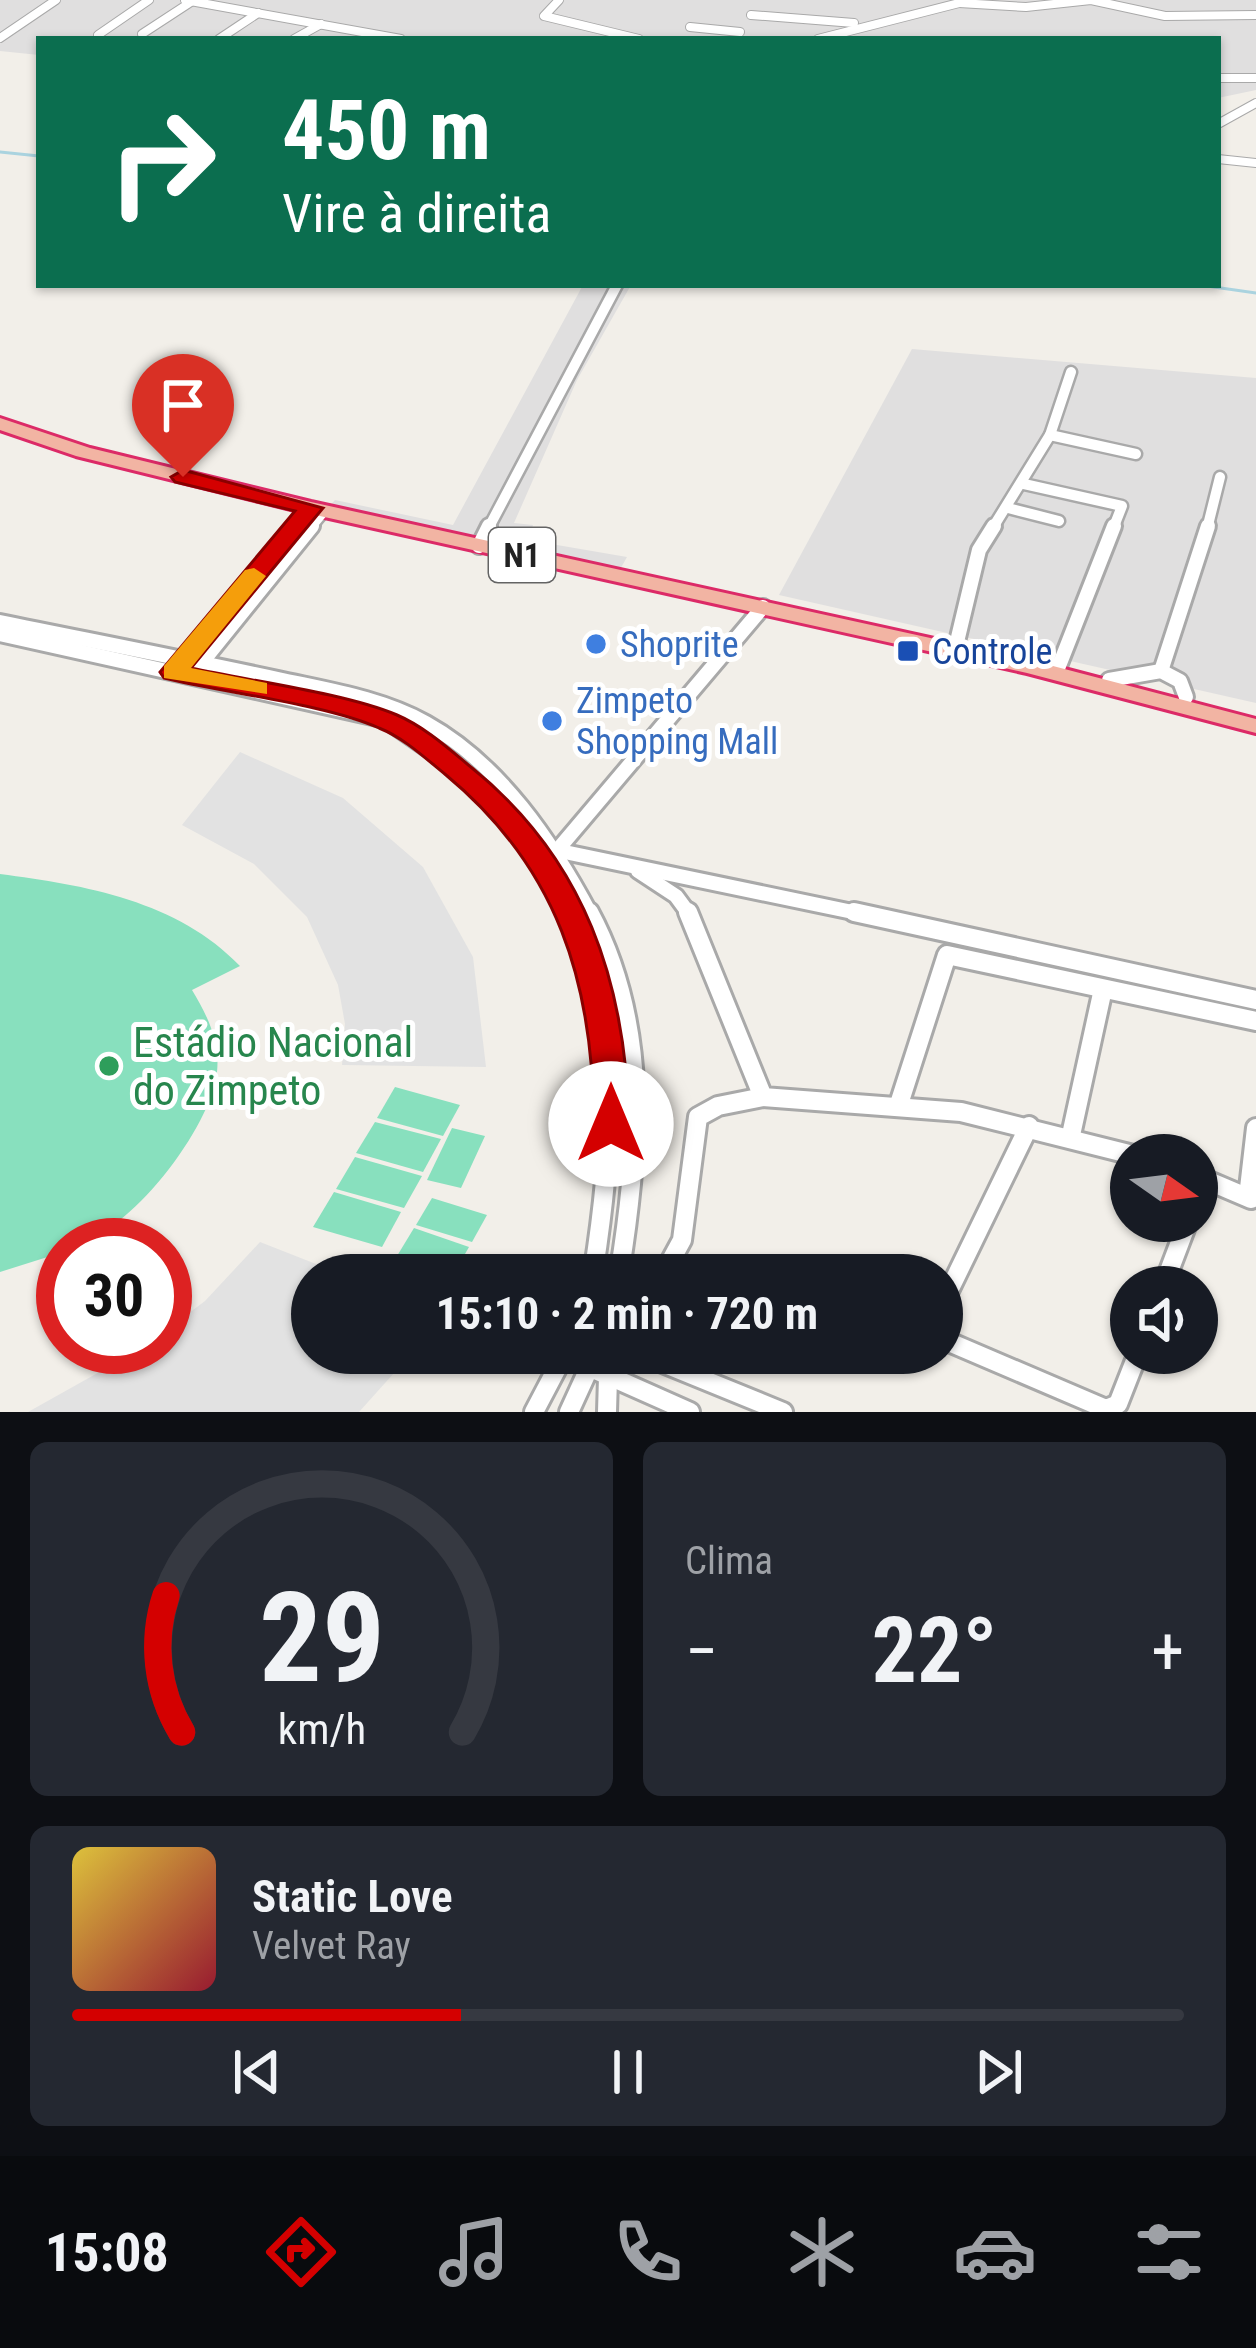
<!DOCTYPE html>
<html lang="pt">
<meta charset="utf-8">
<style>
:root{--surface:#171b24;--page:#242831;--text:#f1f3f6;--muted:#9ea1a6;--line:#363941;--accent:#d40000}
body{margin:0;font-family:"Roboto Condensed",sans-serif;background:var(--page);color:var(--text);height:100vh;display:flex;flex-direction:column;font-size:45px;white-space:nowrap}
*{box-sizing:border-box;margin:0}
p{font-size:39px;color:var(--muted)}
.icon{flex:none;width:66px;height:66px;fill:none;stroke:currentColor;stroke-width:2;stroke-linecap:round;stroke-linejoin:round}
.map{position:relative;height:1412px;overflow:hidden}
.drawer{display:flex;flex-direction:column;gap:30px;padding:30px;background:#0d0f14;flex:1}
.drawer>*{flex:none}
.top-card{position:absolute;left:36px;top:36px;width:1185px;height:252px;border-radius:0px;box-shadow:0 3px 9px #0004;background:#0b6e4f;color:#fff;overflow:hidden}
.needle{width:78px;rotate:104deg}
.tools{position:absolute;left:1110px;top:1134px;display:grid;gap:24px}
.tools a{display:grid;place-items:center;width:108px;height:108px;border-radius:50%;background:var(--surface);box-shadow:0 3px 9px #0004;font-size:60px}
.speed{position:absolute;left:36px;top:1218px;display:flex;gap:24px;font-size:60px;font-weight:700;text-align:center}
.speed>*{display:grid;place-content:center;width:156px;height:156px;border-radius:50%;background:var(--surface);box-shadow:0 3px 9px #0004;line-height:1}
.speed .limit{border:18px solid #d22;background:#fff;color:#111}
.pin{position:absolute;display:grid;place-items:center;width:102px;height:102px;color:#fff;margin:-123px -51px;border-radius:50% 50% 50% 0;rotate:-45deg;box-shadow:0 0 12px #0007}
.pin .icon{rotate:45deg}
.me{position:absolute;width:132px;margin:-66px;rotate:0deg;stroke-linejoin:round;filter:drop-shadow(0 0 9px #0008)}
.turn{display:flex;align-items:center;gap:42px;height:252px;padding:0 48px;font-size:54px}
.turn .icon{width:156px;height:156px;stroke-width:2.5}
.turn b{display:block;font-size:84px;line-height:102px}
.big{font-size:90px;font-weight:700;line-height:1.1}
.drawer .widget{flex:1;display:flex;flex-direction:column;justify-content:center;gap:18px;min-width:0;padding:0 42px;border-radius:18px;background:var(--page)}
.drawer .dial{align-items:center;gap:0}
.dial svg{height:312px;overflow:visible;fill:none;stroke:var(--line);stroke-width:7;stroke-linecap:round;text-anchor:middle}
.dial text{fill:var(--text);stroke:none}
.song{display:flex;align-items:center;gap:36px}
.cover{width:144px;height:144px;border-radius:18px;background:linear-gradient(135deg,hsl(50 70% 55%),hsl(350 70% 35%))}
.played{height:12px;border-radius:6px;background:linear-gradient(90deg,var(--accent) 35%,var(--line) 35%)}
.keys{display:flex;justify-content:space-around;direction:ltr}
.heat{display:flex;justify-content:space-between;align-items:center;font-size:66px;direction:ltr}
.drawer .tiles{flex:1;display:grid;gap:30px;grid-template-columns:1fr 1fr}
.widget:last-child{grid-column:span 2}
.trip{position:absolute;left:291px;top:1254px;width:672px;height:120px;border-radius:60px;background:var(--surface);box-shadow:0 3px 9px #0004;font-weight:700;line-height:120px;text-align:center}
.menu{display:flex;height:192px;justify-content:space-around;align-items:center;background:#090b0e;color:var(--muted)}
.menu .icon{width:84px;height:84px}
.menu .on{color:var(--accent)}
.menu b{font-size:54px;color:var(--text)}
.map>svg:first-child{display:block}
.residential{fill:#e0dfdf}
.pitch{fill:#88e0be}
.parking{fill:#e2e2e2}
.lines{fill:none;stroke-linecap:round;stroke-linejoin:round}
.stream{stroke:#aad3df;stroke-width:3}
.minor-far3-casing{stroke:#a9a9a9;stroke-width:10}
.minor-far2-casing{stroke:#a9a9a9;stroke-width:15}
.minor-far1-casing{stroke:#a9a9a9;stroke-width:20}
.minor-casing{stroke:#a9a9a9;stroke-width:24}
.trunk-casing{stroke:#dc2a67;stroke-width:6}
.minor-far3{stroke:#fff;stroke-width:8}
.minor-far2{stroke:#fff;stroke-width:10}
.minor-far1{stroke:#fff;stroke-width:14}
.minor{stroke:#fff;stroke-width:18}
.trunk{fill:#f2b4a3;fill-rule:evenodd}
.route{fill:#d40000;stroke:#8a0000;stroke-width:3}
.slow{fill:#f59e0b}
.shop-dot{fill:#3f7fe0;stroke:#fff;stroke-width:4.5}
.transit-dot{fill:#1a4fb4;stroke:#fff;stroke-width:4.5}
.leisure-dot{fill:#2e9e5b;stroke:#fff;stroke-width:4.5}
.labels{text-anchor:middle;stroke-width:10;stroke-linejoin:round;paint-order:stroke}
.shield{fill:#fff;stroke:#646464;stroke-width:3}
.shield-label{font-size:33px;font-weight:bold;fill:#222}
.shop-label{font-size:36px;fill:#366cbe;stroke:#fff;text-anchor:start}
.transit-label{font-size:36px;fill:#164399;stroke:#fff;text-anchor:start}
.near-leisure-label{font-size:42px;fill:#27864d;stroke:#fff;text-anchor:start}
</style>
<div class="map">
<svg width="1256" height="1412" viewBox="0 0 1256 1412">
<rect width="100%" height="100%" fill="#f2efe9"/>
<g class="residential">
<path d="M0,0H1256V90L1218,98V39H39V55L0,51Z"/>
<path d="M583,285H631L577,380L514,523L533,525L528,540L627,557L618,573L325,511L335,500L453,525Z"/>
<path d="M912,349L1256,378V703L779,595Z"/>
</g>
<g class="pitch">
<path d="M0,874C85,885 178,901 240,966L192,990C209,1018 222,1046 216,1079C206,1133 123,1245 63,1245L57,1254L0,1272Z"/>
<path d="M395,1087L460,1105L443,1136L377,1118Z"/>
<path d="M375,1122L441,1139L423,1172L356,1153Z"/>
<path d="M452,1128L485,1136L461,1188L427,1180Z"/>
<path d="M355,1157L422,1176L404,1208L336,1189Z"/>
<path d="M334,1192L401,1212L382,1247L313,1227Z"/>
<path d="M432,1198L487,1215L472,1242L416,1225Z"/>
<path d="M414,1228L469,1247L453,1275L397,1256Z"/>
</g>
<g class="parking">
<path d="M240,752L343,798L423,867L473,957L486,1067L342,1065L345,1024L338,985L307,917L254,864L182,825Z"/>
<path d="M260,1242L344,1275H312V1353H412L359,1412H28L144,1347H165V1331L205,1301Z"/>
</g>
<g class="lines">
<g class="stream">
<path d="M0,152L39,156"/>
<path d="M1200,285L1256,293"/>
</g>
<g class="minor-far3-casing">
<g id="minor-far3">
<path d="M185,0L401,39"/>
<path d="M559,0L544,16L639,39"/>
<path d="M959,3L1026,7L1091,0L1165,16L1256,15"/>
<path d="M751,15L854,23"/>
<path d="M690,27L740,32"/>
<path d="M142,34L194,0"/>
<path d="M98,35L149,0"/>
<path d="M0,38L56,0"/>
<path d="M219,39L258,13"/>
<path d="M294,39L321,24"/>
<path d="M818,39L963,2"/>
<path d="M1218,78H1256"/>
<path d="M1218,124L1256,103"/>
<path d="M1218,159L1256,163"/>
</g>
</g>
<g class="minor-far2-casing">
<g id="minor-far2">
<path d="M1050,435L1136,454"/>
<path d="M1024,484L1122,506L1113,529"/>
<path d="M1008,508L1059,521"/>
<path d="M293,529L311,508"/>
<path d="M309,529L324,511"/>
<path d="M488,529L617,285"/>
<path d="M992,529L1050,435L1071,372"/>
<path d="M1207,529L1220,477"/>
</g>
</g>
<g class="minor-far1-casing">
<g id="minor-far1">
<path d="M479,546L489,526"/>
<path d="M0,622C93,641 185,659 278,679C328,690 381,698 426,723C500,764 552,842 591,915"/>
<path d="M0,634L386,720L461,772L515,823L555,879L572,915"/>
<path d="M955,650L979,550L994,526"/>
<path d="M180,663L296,526"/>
<path d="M199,666L312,526"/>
<path d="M1057,671L1114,526"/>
<path d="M1161,671L1208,526"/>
<path d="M1109,680L1161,671L1180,681L1186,697"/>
<path d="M560,847L763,607"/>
<path d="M555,850L867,915"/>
<path d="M638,871L676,896L690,915"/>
</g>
</g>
<g class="minor-casing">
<g id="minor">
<path d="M570,912C624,1026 612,1154 593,1275"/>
<path d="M589,912C650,1025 639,1153 619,1275"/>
<path d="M688,912L763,1097L961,1112L1133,1155"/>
<path d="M854,912L1256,1000"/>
<path d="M899,1104L947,955L1256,1021"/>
<path d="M1071,1135L1103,989"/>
<path d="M1197,1176L1251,1199"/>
<path d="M1248,1197L1256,1128"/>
<path d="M663,1275L682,1240L698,1117L718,1106L763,1097"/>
<path d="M1163,1287L1188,1221"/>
<path d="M942,1305L1029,1126"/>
<path d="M942,1339L1106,1409L1118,1404L1138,1353"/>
<path d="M638,1353L783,1412"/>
<path d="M564,1356L690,1412"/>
<path d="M534,1412L565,1353"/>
<path d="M569,1412L596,1353"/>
<path d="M607,1412L608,1377"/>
</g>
</g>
<g class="trunk-casing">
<path id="trunk" d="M0,418L90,448L311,502L1030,660L1256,719V733L1027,673L311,514L76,456L0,430Z"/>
</g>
<use href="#minor-far3" class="minor-far3"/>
<use href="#minor-far2" class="minor-far2"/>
<use href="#minor-far1" class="minor-far1"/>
<use href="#minor" class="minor"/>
<use href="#trunk" class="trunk"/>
</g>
<path class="route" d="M183,470L323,508L191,668C250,681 345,693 397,715C425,727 449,749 472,768C585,859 626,983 629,1124L623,1133H599L594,1124C593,982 558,868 446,775C425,758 404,738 379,728C324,704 226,693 164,678L160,672L295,511L175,482L171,477Z"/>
<path class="slow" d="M254,568L266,576L191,668L267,683V694L164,678V666L245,570Z"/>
<g class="shop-dot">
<circle cx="596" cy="644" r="12"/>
<circle cx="552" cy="721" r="12"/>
</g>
<rect class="transit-dot" x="896" y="639" width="24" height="24" rx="6"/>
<circle class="leisure-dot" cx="109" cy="1066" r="12"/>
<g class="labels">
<rect class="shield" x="489" y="528" width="66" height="54" rx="9"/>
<g class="shield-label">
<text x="522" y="567">N1</text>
</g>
<g class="shop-label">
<text x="620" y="657">Shoprite</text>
<text x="576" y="713">Zimpeto<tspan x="576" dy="41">Shopping Mall</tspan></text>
</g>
<g class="transit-label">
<text x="932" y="664">Controle</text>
</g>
<g class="near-leisure-label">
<text x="133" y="1057">Estádio Nacional<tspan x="133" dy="48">do Zimpeto</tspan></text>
</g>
</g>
</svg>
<div class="tools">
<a><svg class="needle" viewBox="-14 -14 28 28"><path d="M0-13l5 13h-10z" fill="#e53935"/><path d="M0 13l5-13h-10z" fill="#9ea1a6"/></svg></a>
<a><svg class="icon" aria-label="sound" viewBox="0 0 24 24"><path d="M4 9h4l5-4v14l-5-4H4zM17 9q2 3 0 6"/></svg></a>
</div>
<div class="speed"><div class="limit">30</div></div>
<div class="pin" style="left:183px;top:477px;background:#d93025"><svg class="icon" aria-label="arrive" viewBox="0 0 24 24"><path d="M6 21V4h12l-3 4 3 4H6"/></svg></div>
<svg class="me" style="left:611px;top:1124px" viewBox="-20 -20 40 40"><circle r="19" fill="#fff"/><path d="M0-13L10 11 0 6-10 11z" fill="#d40000"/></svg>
<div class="trip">15:10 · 2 min · 720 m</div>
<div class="top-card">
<div class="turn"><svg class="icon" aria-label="right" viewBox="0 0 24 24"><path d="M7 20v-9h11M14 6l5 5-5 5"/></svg><div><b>450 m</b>Vire à direita</div></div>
</div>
</div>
<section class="drawer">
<div class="tiles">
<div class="widget dial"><svg viewBox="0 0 100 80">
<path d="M14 69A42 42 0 1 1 86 69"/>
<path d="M14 69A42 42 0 0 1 10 34" stroke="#d40000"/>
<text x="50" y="56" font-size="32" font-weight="700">29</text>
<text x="50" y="72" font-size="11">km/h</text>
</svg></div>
<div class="widget"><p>Clima</p>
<div class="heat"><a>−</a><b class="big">22°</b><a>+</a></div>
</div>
<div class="widget">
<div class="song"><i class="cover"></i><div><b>Static Love</b><p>Velvet Ray</p></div></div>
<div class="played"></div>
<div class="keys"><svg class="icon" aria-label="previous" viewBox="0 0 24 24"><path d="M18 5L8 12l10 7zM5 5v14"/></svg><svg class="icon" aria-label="pause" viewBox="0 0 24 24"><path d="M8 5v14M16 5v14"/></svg><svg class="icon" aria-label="next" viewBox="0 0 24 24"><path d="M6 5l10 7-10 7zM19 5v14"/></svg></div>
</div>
</div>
</section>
<nav class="menu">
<b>15:08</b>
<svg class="icon on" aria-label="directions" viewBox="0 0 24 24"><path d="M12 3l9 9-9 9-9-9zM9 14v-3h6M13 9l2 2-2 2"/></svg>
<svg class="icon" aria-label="music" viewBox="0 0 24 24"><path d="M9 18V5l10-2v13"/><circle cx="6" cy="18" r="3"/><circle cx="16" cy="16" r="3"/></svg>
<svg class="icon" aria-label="phone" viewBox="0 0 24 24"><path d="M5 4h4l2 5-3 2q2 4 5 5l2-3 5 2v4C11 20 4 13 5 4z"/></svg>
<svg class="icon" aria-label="climate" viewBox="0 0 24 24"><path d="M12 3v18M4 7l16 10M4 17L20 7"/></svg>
<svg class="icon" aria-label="car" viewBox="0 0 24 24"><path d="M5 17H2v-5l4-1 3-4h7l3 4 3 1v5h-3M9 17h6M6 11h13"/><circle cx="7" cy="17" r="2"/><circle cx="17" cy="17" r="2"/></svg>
<svg class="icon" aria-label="filters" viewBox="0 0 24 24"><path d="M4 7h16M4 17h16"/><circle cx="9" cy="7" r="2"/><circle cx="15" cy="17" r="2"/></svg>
</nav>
